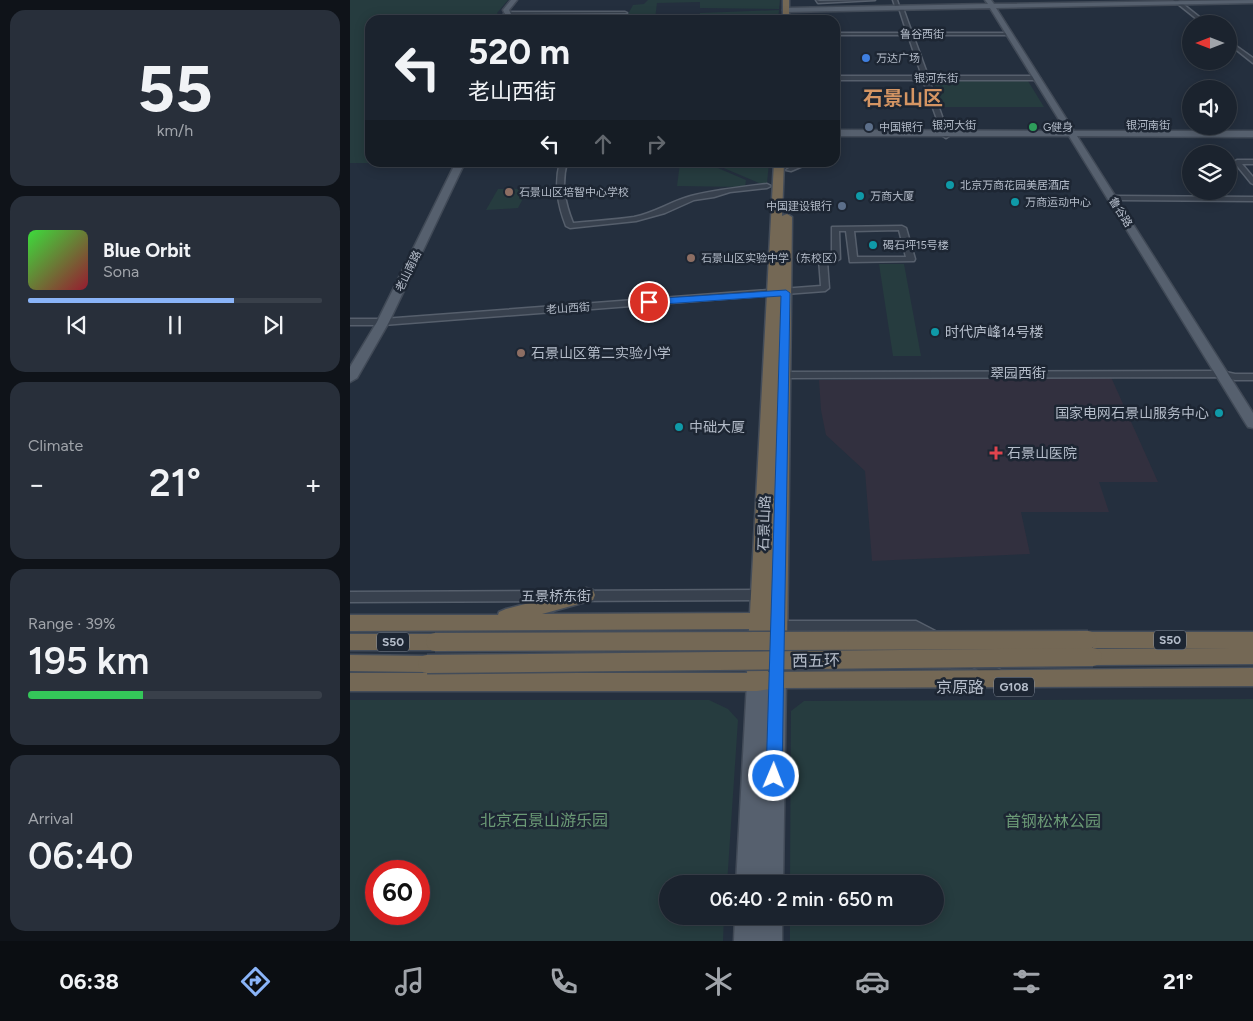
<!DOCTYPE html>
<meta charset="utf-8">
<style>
:root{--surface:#1b232e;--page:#282f3a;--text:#f1f3f6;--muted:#a0a4aa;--line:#39404a;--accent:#8ab4f8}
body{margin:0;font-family:Figtree,"Noto Sans SC",sans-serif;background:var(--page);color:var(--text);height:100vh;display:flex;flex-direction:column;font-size:19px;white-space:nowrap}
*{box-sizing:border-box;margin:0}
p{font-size:16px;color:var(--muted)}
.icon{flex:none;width:28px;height:28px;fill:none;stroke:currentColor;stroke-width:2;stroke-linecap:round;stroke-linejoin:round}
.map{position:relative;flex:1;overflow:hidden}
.sheet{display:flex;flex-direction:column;gap:10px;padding:10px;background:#0f1319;width:350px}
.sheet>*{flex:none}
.guide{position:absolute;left:15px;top:15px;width:475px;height:152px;border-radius:15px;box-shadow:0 2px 12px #0003,0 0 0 1px var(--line);background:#1b232e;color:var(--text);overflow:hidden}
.needle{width:32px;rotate:270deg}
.controls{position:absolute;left:832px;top:15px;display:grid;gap:10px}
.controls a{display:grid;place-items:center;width:55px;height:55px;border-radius:50%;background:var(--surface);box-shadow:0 2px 12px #0003,0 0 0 1px var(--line);font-size:25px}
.speed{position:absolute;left:15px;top:860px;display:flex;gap:10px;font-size:25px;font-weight:700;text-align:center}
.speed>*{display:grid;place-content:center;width:65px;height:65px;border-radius:50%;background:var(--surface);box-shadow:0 2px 12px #0003,0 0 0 1px var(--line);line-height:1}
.speed .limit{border:8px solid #d22;background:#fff;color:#111}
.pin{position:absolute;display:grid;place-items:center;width:42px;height:42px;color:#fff;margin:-21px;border:2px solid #fff;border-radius:50%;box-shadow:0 1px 5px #0007}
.me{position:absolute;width:55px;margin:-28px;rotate:1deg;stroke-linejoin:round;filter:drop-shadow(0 0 4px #0008)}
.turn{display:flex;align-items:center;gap:18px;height:105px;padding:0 20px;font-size:22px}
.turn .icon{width:65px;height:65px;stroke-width:2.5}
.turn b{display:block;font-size:35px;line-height:42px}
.lanes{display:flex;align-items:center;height:48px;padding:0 20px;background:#0003;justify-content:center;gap:25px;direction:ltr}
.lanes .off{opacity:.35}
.big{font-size:38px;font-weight:600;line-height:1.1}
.sheet .tile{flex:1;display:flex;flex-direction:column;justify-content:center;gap:8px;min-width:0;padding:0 18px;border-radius:15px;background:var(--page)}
.sheet .dial{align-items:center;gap:0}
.dial b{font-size:65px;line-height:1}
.song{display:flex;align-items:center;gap:15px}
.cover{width:60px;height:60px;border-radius:8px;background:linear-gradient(135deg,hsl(120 70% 55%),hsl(350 70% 35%))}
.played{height:5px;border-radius:2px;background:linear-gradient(90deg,var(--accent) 70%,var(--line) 70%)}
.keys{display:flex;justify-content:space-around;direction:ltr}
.heat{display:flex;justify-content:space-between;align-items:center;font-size:28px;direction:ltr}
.charge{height:8px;border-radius:4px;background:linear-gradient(90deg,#34c759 39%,var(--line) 0)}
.trip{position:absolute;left:309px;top:875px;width:285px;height:50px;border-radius:25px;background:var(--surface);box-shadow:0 2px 12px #0003,0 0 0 1px var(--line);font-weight:600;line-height:50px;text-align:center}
.menu{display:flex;height:80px;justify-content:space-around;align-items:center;background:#0b0e12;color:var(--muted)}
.menu .icon{width:35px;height:35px}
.menu .current{color:var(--accent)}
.menu b{font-size:22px;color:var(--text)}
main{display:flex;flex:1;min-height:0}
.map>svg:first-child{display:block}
.medical{fill:#32303f}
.green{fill:#263c3f;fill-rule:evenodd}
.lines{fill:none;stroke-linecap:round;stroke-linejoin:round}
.minor-casing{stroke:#565f6c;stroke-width:3}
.major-casing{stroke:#414a57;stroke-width:3}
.highway-casing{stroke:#434c59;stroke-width:3}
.minor{fill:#38414e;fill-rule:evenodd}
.major{fill:#56606e;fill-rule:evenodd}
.highway{fill:#746855;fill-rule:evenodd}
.highway-bridge-casing{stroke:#434c59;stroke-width:21;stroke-linecap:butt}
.highway-bridge{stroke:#746855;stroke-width:18}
.route{fill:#1a73e8;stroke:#114b97}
.shop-dot{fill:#3f7fe0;stroke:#1d2633;stroke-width:2}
.service-dot{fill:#5c6f8a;stroke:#1d2633;stroke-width:2}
.leisure-dot{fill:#2e9e5b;stroke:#1d2633;stroke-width:2}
.culture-dot{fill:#0f9aa8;stroke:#1d2633;stroke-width:2}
.education-dot{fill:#8d6e63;stroke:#1d2633;stroke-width:2}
.health-dot{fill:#e0444e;stroke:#1d2633;stroke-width:2}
.labels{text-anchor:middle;stroke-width:5;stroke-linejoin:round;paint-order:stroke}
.far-street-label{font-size:11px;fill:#b4bcc9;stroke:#1d2633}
.far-poi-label{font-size:11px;fill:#b4bcc9;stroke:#1d2633;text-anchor:start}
.shield{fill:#1d2633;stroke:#878f9c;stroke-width:1}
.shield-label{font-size:12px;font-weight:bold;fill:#b4bcc9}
.poi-label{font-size:14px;fill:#b4bcc9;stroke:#1d2633;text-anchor:start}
.street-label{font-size:14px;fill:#b4bcc9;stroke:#1d2633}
.near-street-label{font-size:16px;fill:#b4bcc9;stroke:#1d2633}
.near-park-label{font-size:16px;fill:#6b9a76;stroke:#1d2633}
.far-town-label{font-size:20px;font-weight:bold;fill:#d59563;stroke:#1d2633}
</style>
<main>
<section class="sheet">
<div class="tile dial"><b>55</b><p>km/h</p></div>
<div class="tile">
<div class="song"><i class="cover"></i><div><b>Blue Orbit</b><p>Sona</p></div></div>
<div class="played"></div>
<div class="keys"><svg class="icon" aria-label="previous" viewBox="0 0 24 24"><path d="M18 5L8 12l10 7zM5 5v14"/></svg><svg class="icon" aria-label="pause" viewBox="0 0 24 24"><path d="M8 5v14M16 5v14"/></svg><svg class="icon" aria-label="next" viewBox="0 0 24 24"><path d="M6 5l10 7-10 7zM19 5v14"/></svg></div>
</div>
<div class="tile"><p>Climate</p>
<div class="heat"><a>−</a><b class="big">21°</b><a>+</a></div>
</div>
<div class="tile"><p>Range · 39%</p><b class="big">195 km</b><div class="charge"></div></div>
<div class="tile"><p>Arrival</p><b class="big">06:40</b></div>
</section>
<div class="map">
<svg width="903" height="941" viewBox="0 0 903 941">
<rect width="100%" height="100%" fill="#242f3e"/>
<path class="medical" d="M761,377L808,482H749L759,512H671L680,554L522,561L515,471L476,435L471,410L469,380Z"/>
<g class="green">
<path d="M0,0H158L147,13L152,20H20V163H0Z"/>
<path d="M298,0H430L429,9L350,8V2L307,3L305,19H349L350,13L429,10L428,20H289L277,16L283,5L294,4Z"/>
<path d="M587,81H678L694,107H593L584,83Z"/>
<path d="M330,163H356L396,180L395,187L327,186Z"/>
<path d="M362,163H419L417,183H409Z"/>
<path d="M148,189H178L168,208L136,210Z"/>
<path d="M529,264H554L571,356H543Z"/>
<path d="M903,699V941H440V916H585V884H440L441,711L454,701Z"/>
<path d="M0,700H359L378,709L388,720L377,884H318V916H374L373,941H0ZM26,871H69V914H26Z"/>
</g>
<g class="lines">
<g class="minor-casing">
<g id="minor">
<path d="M466,0L470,1L525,0L468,3Z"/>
<path d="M543,0H547L549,6H545Z"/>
<path d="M823,0H828L858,24H853Z"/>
<path d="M551,7L553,8L562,33H659L661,34L659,35H563L578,76H687L690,78L687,80H579L599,136L596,138L593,136L573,80H485V76H572L558,35H485V33H557L549,8Z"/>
<path d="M156,12H275L277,13L154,14Z"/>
<path d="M879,41L903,58V63L879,44Z"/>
<path d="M887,160H903V164H892L903,177V184L901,183L884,162Z"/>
<path d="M210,162H217C211,184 215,203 223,223C243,221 264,220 284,217C304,213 322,201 341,196C366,190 392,187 417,184L421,186L417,188L380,192L364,197L344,200L315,213L286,221L220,228L216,226C208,205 204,185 210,162Z"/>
<path d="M449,162H455V165L441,171L436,170Z"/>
<path d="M766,196L903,197V201L769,200L765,198Z"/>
<path d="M552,226L556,228L565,259L564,261L500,262L496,231H489L490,259L486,261H477L479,288L475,291L33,325H0V319H33L471,286L469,259L473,257H482V227ZM549,230L556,257H507L504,231Z"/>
<path d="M871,371L885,374H903V380H885L871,377L433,378L428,375L433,372Z"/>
<path d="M411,590L416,591L418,595L416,599L411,600L0,602V592Z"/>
<path d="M423,621H566L591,634L593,638L591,642L586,643L564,631H423L418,630L416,626L418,622Z"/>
<path d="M622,653L657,674L659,678L657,682L652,684L647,682L617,663L615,659L617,655Z"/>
</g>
</g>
<g class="major-casing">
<g id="major">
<path d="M161,0H167L159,10L164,20H158L153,10Z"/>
<path d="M635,0H641L644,4L903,0V3L646,8L724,131H903V137L727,136L903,413V428L898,427L896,424L719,136H485V130L716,131L640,8L436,12L433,10L436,8L638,4Z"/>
<path d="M106,162H115L39,322L7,378L0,382V367L27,322Z"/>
<path d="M426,671L433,673L436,679L433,884H386L397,682L400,676L407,674L414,676L416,682L419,673Z"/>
<path d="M385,916H432V941H384Z"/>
</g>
</g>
<g class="highway-casing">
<g id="highway">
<rect x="433" y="0" width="6" height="20"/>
<path d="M424,162H434L432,216L437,214L442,217L437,653L434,659L427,661L420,659L418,655V672L903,668V686L426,688L407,691H0V673H397L399,629L0,631V615H148L149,612L156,609L236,588L243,590L245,595L243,600L192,614L400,613Z"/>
<path d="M738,632H903V664L743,665L736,663L733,657L736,651L743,649L880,648H738L731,646L728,640L731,634Z"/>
<path d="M0,634H85L92,636L95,642L92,648L85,650H0Z"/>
<path d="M0,655L77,656L84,658L87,664L84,670L77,672L0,671Z"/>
</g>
</g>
<use href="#minor" class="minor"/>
<use href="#major" class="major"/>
<use href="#highway" class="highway"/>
<g class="highway-bridge-casing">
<g id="highway-bridge">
<path d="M85,642L738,640"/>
<path d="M77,664L743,657"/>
</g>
</g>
<use href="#highway-bridge" class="highway-bridge"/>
</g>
<path class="route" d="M436,290L440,293L432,776L429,781L424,783L418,781L416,776L431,296L299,305L295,302L299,299Z"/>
<circle class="shop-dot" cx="516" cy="58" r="5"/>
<g class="service-dot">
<circle cx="519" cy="127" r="5"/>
<circle cx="492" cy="206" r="5"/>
</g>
<circle class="leisure-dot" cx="683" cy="127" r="5"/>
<g class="culture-dot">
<circle cx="600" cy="185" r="5"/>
<circle cx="510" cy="196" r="5"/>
<circle cx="665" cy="202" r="5"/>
<circle cx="523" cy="245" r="5"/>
<circle cx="585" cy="332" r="5"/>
<circle cx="869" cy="413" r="5"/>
<circle cx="329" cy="427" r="5"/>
</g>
<g class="education-dot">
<circle cx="159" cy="192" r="5"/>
<circle cx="341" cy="258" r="5"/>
<circle cx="171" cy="353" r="5"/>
</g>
<path class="health-dot" d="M643.5 445.5h5v5h5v5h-5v5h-5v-5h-5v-5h5z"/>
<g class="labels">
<g class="far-street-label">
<text x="572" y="38">鲁谷西街</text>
<text x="586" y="82">银河东街</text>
<text x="604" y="129">银河大街</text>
<text x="798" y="129">银河南街</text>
<text transform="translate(771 212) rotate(58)" y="4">鲁谷路</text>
<text transform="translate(58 271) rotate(-64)" y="4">老山南路</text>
<text transform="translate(218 308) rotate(-4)" y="4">老山西街</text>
</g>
<g class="far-poi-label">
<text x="526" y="62">万达广场</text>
<text x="529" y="131">中国银行</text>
<text x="693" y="131">G健身</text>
<text x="610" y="189">北京万商花园美居酒店</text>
<text x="169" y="196">石景山区培智中心学校</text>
<text x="520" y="200">万商大厦</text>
<text x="675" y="206">万商运动中心</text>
<text x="482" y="210" text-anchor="end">中国建设银行</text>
<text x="533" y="249">碣石坪15号楼</text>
<text x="351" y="262">石景山区实验中学（东校区）</text>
</g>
<g class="shield">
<rect x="804" y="630.5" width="32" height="19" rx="4"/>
<rect x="27" y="632.5" width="32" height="19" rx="4"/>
<rect x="644" y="677.5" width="40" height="19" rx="4"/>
</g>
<g class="shield-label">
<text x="820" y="644">S50</text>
<text x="43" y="646">S50</text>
<text x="664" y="691">G108</text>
</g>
<g class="poi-label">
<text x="595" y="337">时代庐峰14号楼</text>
<text x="181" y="358">石景山区第二实验小学</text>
<text x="859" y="418" text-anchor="end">国家电网石景山服务中心</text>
<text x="339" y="432">中础大厦</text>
<text x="657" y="458">石景山医院</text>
</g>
<g class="street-label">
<text x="668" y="378">翠园西街</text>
<text transform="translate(414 523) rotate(-88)" y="5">石景山路</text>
<text x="206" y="601">五景桥东街</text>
</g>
<g class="near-street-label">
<text transform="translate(466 660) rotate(-1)" y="6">西五环</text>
<text x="610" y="693">京原路</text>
</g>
<g class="near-park-label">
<text x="194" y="826">北京石景山游乐园</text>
<text x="703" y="827">首钢松林公园</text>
</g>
<g class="far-town-label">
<text x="553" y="105">石景山区</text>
</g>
</g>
</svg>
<div class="controls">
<a><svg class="needle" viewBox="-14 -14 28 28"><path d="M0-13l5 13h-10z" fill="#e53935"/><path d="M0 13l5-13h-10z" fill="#a0a4aa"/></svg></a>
<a><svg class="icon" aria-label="sound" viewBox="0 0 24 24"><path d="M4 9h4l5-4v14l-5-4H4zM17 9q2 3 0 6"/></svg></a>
<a><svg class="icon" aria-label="layers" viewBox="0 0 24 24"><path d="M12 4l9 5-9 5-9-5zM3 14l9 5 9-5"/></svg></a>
</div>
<div class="speed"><div class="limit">60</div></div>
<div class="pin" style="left:299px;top:302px;background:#d93025"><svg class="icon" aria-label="arrive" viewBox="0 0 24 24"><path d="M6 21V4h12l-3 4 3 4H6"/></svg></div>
<svg class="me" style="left:424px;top:776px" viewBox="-20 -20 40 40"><circle r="17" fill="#1a73e8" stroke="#fff" stroke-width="3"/><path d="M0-11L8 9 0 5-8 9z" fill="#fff"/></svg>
<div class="trip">06:40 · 2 min · 650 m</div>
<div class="guide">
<div class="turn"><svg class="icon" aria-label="left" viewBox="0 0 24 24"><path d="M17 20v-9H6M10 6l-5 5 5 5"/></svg><div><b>520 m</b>老山西街</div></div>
<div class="lanes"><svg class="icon" aria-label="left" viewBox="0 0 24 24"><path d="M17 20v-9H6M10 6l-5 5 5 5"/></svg><svg class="icon off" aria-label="ahead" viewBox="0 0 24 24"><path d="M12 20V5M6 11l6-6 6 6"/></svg><svg class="icon off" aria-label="right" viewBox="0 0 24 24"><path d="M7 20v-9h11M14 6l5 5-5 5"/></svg></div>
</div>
</div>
</main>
<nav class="menu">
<b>06:38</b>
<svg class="icon current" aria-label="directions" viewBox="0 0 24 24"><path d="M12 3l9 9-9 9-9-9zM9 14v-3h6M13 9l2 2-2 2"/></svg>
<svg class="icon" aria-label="music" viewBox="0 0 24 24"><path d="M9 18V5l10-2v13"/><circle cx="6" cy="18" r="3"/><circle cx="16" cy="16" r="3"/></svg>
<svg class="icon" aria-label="phone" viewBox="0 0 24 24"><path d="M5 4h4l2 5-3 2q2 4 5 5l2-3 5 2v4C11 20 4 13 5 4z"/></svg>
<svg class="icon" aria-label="climate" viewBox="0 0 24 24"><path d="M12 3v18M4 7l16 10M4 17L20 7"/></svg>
<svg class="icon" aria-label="car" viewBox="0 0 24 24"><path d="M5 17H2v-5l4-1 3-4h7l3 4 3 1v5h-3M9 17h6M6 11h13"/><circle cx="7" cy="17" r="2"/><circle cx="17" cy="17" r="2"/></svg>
<svg class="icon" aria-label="filters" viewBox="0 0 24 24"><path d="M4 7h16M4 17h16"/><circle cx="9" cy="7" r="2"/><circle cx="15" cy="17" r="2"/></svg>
<b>21°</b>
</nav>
